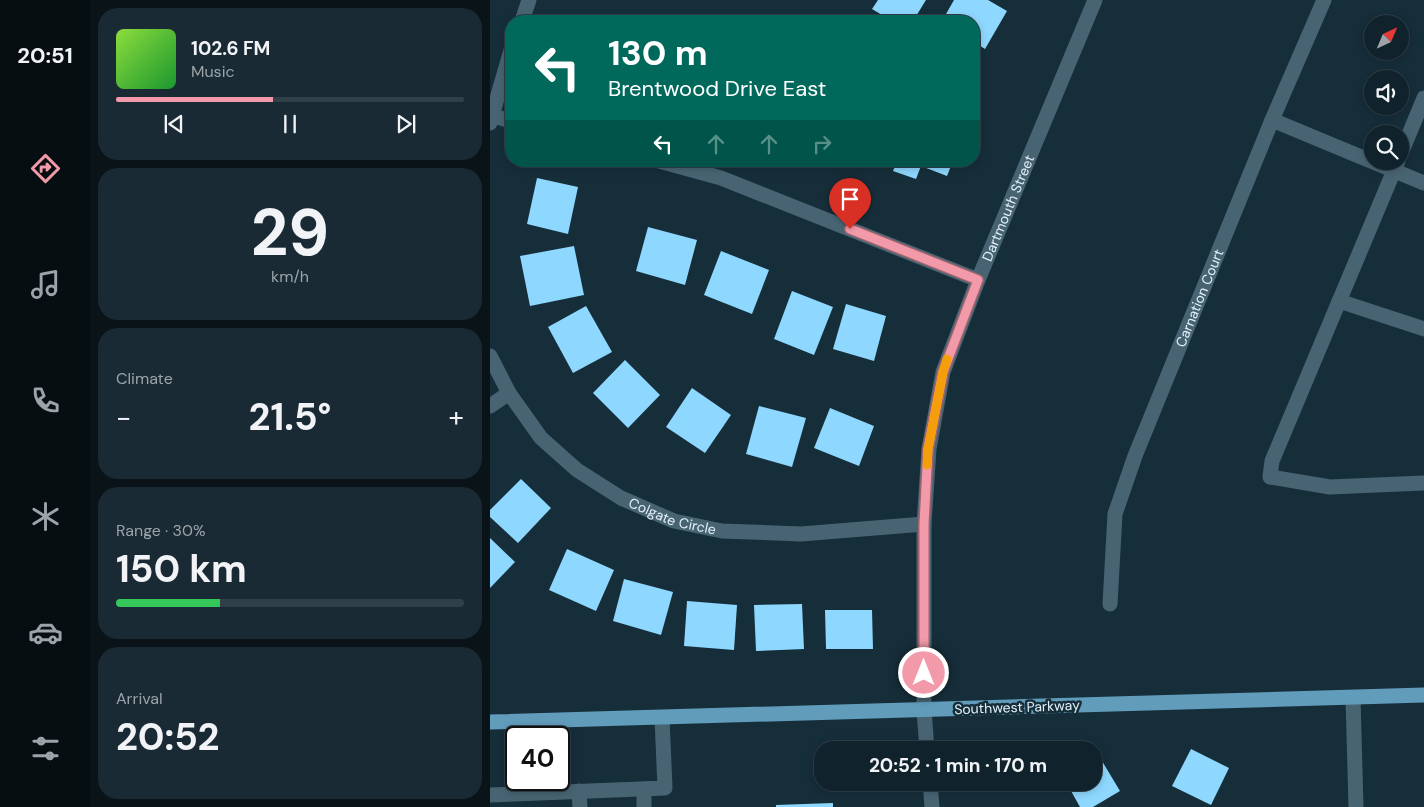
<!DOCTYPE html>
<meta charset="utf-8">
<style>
:root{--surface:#10222c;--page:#192a34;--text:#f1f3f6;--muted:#9ca4a9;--line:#303f48;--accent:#f39aaa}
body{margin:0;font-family:"DM Sans",sans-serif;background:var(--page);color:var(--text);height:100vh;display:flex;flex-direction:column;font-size:19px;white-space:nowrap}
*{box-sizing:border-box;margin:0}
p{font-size:16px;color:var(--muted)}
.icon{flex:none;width:28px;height:28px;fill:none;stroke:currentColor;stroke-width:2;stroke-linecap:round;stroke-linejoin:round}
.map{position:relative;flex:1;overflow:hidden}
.drawer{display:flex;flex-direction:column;gap:8px;padding:8px;background:#091318;width:400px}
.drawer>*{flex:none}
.hud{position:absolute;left:15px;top:15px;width:475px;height:152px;border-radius:20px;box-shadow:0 2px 8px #0003,0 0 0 1px var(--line);background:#00695c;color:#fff;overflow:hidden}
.needle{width:32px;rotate:44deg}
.tools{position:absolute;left:874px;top:15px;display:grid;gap:10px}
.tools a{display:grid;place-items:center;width:45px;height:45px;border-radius:50%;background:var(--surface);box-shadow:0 2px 8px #0003,0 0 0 1px var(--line);font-size:25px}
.speed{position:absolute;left:15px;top:726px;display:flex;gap:10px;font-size:25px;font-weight:700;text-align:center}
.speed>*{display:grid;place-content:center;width:65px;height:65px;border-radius:50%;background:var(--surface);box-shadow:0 2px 8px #0003,0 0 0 1px var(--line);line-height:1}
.speed .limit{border:2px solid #111;border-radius:8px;background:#fff;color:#111}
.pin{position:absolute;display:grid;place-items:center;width:42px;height:42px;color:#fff;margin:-51px -21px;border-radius:50% 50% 50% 0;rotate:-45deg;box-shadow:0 0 5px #0007}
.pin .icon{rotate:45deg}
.me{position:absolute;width:55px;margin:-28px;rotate:0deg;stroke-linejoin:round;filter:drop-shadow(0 0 4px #0008)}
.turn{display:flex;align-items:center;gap:18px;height:105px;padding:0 20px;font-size:22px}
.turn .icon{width:65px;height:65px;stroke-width:2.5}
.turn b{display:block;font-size:35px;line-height:42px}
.lanes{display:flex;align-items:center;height:48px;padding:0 20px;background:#0003;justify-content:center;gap:25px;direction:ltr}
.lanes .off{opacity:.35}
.big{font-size:38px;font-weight:700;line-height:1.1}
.drawer .tile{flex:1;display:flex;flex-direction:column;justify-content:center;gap:8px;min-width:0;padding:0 18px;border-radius:20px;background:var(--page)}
.drawer .dial{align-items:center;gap:0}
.dial b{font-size:65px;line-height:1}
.song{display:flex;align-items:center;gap:15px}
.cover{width:60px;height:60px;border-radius:8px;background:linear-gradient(135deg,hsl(90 70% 55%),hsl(130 70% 35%))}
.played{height:5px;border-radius:2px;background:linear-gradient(90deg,var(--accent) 45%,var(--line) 45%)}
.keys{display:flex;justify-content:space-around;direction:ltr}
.heat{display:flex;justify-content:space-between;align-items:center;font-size:28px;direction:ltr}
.charge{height:8px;border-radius:4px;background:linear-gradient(90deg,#34c759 30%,var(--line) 0)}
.trip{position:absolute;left:324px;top:741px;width:288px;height:50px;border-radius:20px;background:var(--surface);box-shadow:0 2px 8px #0003,0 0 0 1px var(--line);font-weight:700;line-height:50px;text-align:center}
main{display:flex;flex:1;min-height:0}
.menu{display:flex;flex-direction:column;width:90px;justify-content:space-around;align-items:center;background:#060e12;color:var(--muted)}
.menu .icon{width:35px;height:35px}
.menu .active{color:var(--accent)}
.menu b{font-size:22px;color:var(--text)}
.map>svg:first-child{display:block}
.building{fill:#8ed7fe}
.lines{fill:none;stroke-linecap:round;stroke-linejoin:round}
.minor{stroke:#486473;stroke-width:15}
.major{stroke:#619cbb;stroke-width:15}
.route-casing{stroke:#9e646e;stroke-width:12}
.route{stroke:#f39aaa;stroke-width:9}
.slow{stroke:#f59e0b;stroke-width:9}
.labels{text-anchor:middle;stroke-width:5;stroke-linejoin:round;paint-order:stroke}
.street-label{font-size:14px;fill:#e3f1fa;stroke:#162e3a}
</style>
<main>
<nav class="menu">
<b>20:51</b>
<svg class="icon active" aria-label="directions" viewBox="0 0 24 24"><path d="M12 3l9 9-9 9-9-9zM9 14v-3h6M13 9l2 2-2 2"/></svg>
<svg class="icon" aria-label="music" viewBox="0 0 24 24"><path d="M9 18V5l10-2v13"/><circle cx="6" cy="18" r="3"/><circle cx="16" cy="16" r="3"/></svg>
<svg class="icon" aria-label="phone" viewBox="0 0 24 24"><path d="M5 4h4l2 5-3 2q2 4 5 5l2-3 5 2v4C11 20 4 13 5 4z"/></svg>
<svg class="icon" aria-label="climate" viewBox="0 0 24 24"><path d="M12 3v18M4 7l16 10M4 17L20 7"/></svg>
<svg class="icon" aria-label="car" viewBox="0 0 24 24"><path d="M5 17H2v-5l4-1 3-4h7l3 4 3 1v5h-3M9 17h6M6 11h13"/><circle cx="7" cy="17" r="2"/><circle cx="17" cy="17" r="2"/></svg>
<svg class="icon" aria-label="filters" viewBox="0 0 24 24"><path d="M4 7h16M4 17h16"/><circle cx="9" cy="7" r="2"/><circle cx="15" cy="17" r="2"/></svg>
</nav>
<section class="drawer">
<div class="tile">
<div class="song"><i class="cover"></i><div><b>102.6 FM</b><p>Music</p></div></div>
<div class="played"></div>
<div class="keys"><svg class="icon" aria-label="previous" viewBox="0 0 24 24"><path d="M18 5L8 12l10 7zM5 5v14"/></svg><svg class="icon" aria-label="pause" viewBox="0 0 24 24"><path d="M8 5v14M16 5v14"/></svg><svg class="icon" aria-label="next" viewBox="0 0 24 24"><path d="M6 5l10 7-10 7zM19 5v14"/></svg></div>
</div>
<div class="tile dial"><b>29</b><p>km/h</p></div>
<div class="tile"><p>Climate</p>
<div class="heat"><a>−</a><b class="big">21.5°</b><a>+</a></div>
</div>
<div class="tile"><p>Range · 30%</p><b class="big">150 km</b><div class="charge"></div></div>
<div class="tile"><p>Arrival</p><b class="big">20:52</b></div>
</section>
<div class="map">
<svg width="934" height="807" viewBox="0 0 934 807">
<rect width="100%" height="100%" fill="#162e3a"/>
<g class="building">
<path d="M388,0H436L423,21H402L382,9Z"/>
<path d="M464,0H498L517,11L495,49L484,42V21H452Z"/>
<path d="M407,161H463L457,176L431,166L426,179L403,171Z"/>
<path d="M47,178L88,187L78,234L37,224Z"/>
<path d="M158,227L207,240L195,285L146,271Z"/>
<path d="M84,246L94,295L40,306L30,256Z"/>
<path d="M231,251L279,270L262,314L214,295Z"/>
<path d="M302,291L343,307L324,355L284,339Z"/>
<path d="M356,304L396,316L384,361L343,349Z"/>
<path d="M96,306L122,352L83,373L58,327Z"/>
<path d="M135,360L170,395L138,428L103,393Z"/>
<path d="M202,388L241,415L215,453L176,427Z"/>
<path d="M269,406L316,418L302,467L256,454Z"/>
<path d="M340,408L384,426L369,466L324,448Z"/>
<path d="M31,479L61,508L28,543L0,517V510Z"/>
<path d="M0,538L25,562L0,588Z"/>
<path d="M77,549L124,570L106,611L59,590Z"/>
<path d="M134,579L183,592L171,635L123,621Z"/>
<path d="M197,601L247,605L244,650L194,646Z"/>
<path d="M312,604L314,649L266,651L264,605Z"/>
<path d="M335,610H382L383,649H336Z"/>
<path d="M701,749L739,768L721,805L682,786Z"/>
<path d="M609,756L630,791L603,807H590L576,782H602V759Z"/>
<path d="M343,803V807H286V805Z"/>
</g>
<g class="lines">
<g class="minor">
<path d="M32,21L39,0"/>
<path d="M0,115L21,121"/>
<path d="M782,120L934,183"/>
<path d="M0,123L21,50"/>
<path d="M910,156L934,98"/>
<path d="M169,161L231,178L488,280"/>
<path d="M908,161L782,461L780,477L840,487L934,483"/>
<path d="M849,301L934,329"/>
<path id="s1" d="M0,356L19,393L51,438L87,470L131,498L184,521L232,531L311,534L434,524"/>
<path d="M0,406L19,393"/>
<path id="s2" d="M620,604L625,514L645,456L782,120L834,0"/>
<path d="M863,698L866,807"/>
<path id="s3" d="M437,750L434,710V524L439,449L453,372L488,280L605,0"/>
<path d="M440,782L442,807"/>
<path d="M154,789V807"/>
<path d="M89,791L90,807"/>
<path d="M0,795L175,788L172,718"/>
</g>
<path class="major" d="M0,722L934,695"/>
</g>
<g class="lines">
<g class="route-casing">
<path id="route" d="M360,229L488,280L453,372L438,449L434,524V673"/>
</g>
<use href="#route" class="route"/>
<path class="slow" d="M437,465L438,449L453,372L457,359"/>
</g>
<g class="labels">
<g class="street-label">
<text dy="5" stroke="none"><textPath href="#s3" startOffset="556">Dartmouth Street</textPath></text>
<text dy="5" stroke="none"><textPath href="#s2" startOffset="322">Carnation Court</textPath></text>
<text dy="5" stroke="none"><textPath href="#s1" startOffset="252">Colgate Circle</textPath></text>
<text transform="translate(527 707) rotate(-2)" y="5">Southwest Parkway</text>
</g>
</g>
</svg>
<div class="tools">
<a><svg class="needle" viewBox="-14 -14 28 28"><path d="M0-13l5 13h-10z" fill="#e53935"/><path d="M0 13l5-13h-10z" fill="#9ca4a9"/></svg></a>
<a><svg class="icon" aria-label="sound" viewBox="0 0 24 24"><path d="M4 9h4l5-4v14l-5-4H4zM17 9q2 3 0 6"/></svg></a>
<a><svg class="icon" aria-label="search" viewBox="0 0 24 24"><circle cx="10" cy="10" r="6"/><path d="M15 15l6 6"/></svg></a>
</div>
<div class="speed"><div class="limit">40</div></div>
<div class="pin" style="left:360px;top:229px;background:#d93025"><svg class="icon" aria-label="arrive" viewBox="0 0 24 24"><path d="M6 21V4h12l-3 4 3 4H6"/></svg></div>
<svg class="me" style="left:434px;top:673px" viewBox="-20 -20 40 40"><circle r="17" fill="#f39aaa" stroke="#fff" stroke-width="3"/><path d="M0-11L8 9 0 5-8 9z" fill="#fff"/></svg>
<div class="trip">20:52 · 1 min · 170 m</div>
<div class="hud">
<div class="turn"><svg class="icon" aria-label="left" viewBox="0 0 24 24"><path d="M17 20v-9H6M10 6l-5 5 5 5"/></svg><div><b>130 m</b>Brentwood Drive East</div></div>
<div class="lanes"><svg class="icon" aria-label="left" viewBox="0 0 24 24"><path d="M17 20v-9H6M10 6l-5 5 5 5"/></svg><svg class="icon off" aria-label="ahead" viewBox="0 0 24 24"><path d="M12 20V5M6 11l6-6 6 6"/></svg><svg class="icon off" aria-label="ahead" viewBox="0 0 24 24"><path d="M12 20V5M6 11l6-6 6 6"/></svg><svg class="icon off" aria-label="right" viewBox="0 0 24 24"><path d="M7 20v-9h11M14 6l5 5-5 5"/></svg></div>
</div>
</div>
</main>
